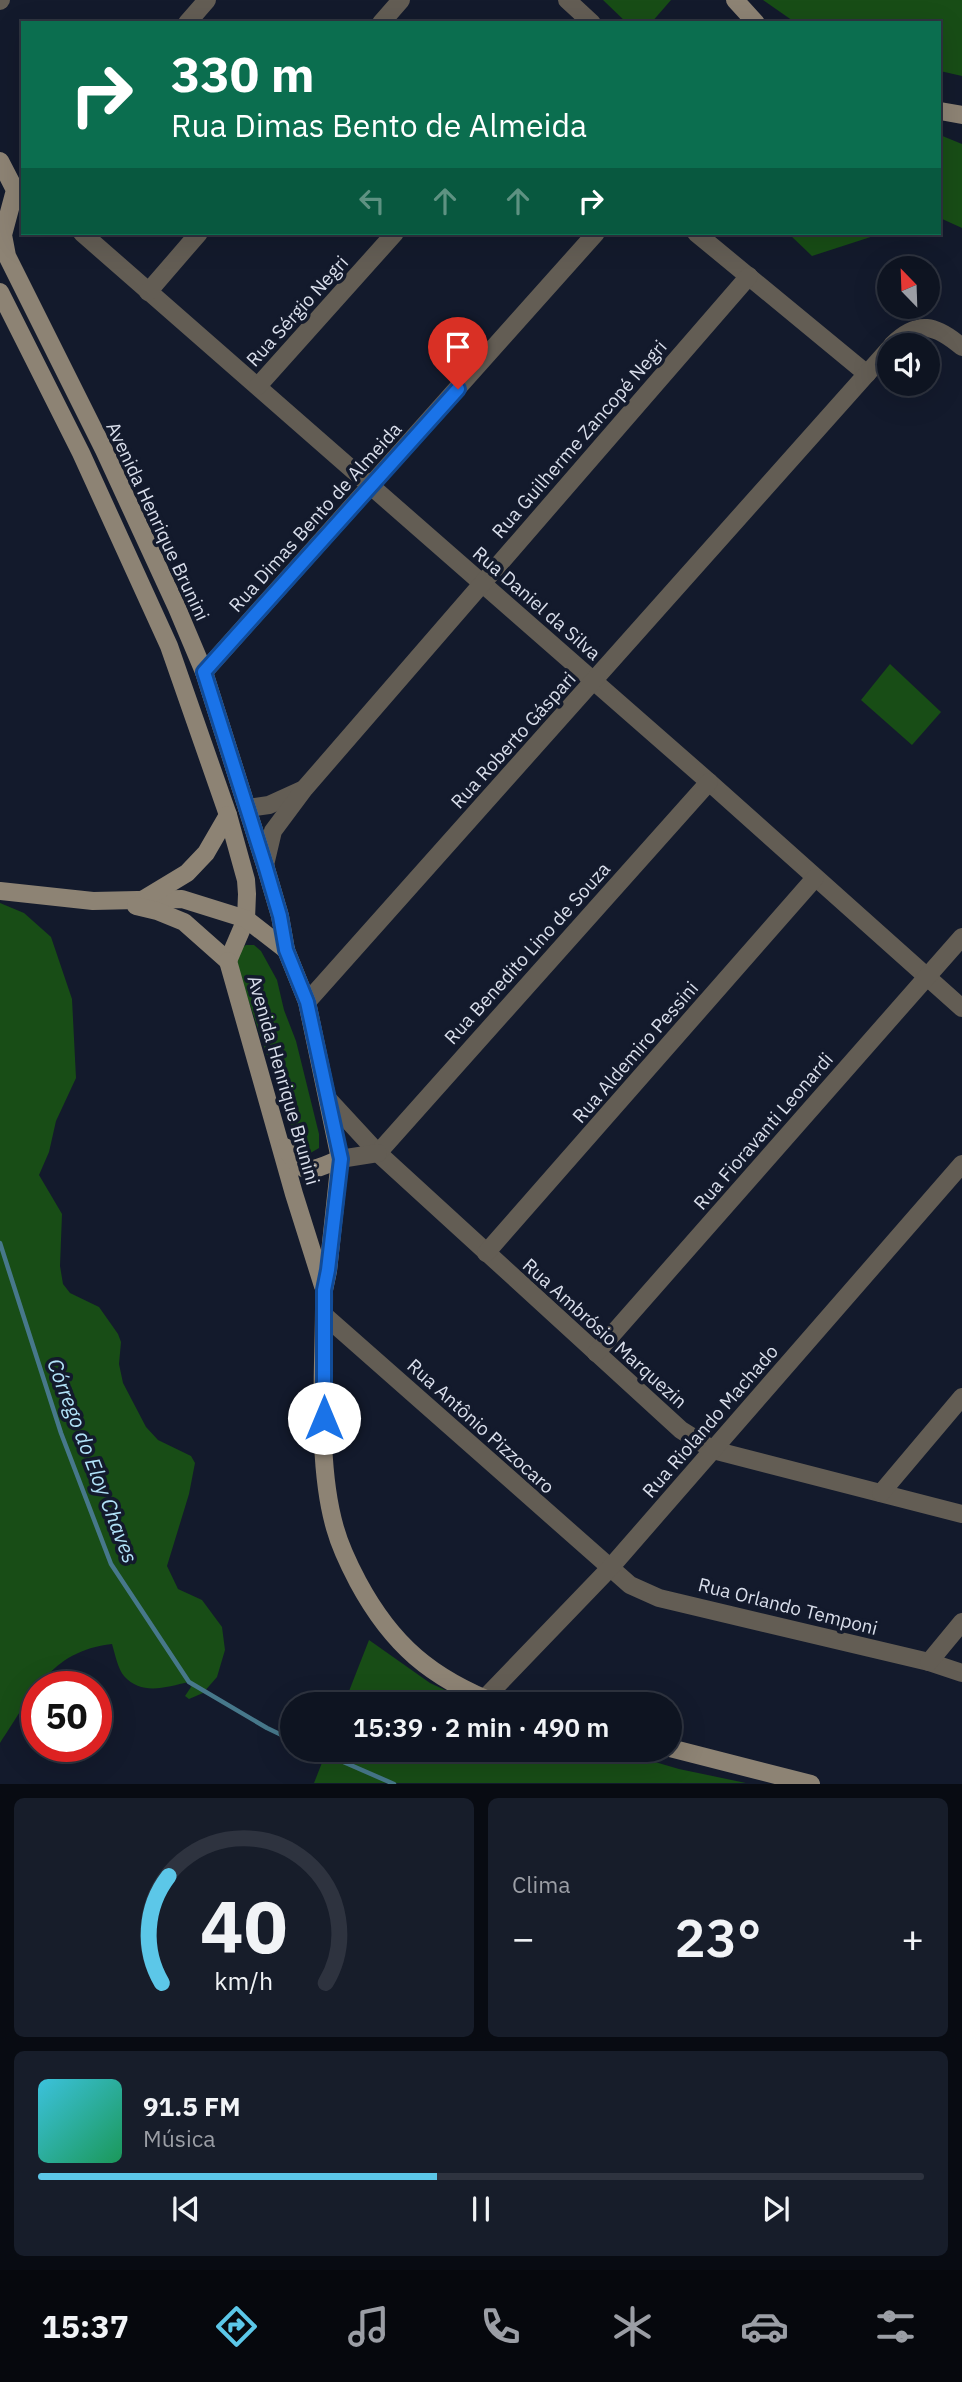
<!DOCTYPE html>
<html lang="pt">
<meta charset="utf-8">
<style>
:root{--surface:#0e1421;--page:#171d2a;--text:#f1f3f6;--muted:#9b9ea5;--line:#2e333f;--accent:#5cc7e8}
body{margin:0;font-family:"IBM Plex Sans",sans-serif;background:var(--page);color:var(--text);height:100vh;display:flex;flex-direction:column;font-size:26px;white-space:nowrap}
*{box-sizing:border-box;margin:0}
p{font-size:23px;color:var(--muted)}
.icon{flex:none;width:38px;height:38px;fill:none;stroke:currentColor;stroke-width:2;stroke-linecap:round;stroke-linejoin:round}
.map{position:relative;height:1784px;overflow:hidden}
.panel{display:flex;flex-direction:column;gap:14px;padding:14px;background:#080b12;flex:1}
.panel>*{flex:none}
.hud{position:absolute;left:21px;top:21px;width:920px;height:214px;border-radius:0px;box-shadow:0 7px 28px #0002,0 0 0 2px var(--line);background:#0b6e4f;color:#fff;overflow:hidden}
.needle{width:46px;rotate:337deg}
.fabs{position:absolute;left:877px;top:256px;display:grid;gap:14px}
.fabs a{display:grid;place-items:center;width:63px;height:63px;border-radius:50%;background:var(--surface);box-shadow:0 7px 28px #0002,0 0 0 2px var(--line);font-size:35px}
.speed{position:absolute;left:21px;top:1671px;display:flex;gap:14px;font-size:35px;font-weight:700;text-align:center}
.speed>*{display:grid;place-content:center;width:91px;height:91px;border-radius:50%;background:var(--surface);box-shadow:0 7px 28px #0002,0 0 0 2px var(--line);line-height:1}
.speed .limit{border:10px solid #d22;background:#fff;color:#111}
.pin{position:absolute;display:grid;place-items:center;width:60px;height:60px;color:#fff;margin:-72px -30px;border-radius:50% 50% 50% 0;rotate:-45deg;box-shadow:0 0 7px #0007}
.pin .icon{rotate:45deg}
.me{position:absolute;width:77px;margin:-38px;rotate:0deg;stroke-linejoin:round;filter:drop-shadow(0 0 5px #0008)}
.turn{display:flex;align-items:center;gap:24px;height:147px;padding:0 35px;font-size:32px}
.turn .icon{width:91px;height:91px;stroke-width:2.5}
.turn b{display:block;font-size:49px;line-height:60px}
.lanes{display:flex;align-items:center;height:66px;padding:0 35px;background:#0003;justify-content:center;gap:35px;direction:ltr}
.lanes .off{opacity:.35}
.big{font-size:52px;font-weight:600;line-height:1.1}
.panel .card{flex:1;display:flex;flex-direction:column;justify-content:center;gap:10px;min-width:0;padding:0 24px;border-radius:10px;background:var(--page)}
.panel .dial{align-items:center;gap:0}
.dial svg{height:182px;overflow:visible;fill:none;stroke:var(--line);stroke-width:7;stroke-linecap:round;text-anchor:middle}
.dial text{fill:var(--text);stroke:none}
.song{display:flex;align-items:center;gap:21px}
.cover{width:84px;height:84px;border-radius:10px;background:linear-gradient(135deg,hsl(190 70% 55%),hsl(150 70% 35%))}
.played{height:7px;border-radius:4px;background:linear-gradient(90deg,var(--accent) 45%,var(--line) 45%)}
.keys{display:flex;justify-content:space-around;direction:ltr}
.heat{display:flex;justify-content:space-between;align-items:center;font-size:38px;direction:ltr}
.panel .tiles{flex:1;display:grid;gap:14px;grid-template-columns:1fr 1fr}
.card:last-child{grid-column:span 2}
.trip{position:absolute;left:280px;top:1692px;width:402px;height:70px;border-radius:35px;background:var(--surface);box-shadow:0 7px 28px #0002,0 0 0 2px var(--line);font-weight:600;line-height:70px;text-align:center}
.tab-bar{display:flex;height:112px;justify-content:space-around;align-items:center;background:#06080d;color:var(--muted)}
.tab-bar .icon{width:49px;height:49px}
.tab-bar .selected{color:var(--accent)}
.tab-bar b{font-size:32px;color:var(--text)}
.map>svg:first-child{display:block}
.green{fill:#184d16}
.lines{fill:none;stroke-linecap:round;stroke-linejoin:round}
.stream{stroke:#47788b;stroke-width:4.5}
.street{stroke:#635d54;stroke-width:18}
.secondary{stroke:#8d8374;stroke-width:18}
.route-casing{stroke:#114b97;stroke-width:18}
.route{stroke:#1a73e8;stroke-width:12}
.labels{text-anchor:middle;stroke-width:7;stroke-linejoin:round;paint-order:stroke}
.street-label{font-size:19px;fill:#d9deeb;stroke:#131a2c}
.water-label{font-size:21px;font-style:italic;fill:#b1e2f8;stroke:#131a2c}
</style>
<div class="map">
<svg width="962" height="1784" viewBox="0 0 962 1784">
<rect width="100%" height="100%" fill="#131a2c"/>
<g class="green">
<path d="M603,0H671L651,23H627Z"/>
<path d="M763,0H962V76L940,71V23H796Z"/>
<path d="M940,135L962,144V228L940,218Z"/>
<path d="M788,233H883L812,256Z"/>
<path d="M890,664L941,712L912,745L861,700Z"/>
<path d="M0,903L24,913L51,937L72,999L76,1078L56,1121L49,1152L39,1175L62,1214L60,1266L63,1284L70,1293L99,1307L118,1334L121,1342L119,1364L123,1383L146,1427L158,1440L191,1456L195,1463L189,1494L167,1566L178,1589L202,1600L222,1627L225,1650L217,1677L203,1693L189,1699L185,1696L191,1687L189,1682C166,1687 142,1696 124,1676C118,1669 115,1654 112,1644C49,1651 32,1696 0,1743Z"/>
<path d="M246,945H254L261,951L277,980L284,1010L296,1041L319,1134V1148L302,1158L237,967L238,951Z"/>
<path d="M369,1640L430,1683L475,1704H344Z"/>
<path d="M327,1750H614L679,1769L746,1783H314Z"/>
</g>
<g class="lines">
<g class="stream">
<path d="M0,1243L61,1433L111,1564L189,1682L267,1728L292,1740"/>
<path d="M316,1750L394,1784"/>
</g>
<g class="street">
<path d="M567,0L592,23"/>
<path d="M0,1L1,0"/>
<path d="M187,23L207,0"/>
<path d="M381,23L401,0"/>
<path d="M82,233L709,782L962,1008"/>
<path d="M696,233L867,374"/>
<path d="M148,292L199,233"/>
<path d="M892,345C918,319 936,325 962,347"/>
<path d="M258,386L395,233"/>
<path d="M204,672L596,233"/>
<path d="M247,808L269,805L302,790"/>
<path d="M265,865L273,831L305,788L749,276"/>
<path d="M307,1002L889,349"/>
<path d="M329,1100L378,1153L681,1430L713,1450L962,1514"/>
<path d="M378,1153L709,782"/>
<path d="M340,1159L378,1153"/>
<path d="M486,1253L815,878"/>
<path d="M324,1315L630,1585L659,1598L929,1662L962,1673"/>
<path d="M596,1353L962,937"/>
<path d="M881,1493L962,1397"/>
<path d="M929,1662L962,1622"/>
<path d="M484,1699L610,1568L962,1164"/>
</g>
<g class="secondary">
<path d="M735,0L756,23"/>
<path d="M940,111L962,115"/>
<path d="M0,161L15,190L3,235L7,256L104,450L177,608L204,672L265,865L280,916L286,950L307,1002L340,1159L328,1271L324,1290C325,1363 315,1459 335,1528C340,1546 349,1565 358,1582C392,1645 431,1678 498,1704"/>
<path d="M0,292L81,453L169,646L228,815L246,880L247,894L246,919L228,961"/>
<path d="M0,891L93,901L182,899L246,919L286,950"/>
<path d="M144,899L187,873L206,853L228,815"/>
<path d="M136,906L157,911L184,922L228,961"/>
<path d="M228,961L294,1194L323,1286"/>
<path d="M285,1147C305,1179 310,1171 340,1159"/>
<path d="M670,1748L811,1784"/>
</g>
</g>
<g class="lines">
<g class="route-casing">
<path id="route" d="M324,1418V1290L328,1270L341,1159L307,1002L286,950L280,916L265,865L204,672L458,389"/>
</g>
<use href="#route" class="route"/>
</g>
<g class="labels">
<g class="street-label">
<text transform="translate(297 311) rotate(-48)" y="7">Rua Sérgio Negri</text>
<text transform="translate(579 439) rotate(-49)" y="7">Rua Guilherme Zancopé Negri</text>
<text transform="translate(315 517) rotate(-48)" y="7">Rua Dimas Bento de Almeida</text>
<text transform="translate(158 521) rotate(65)" y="7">Avenida Henrique Brunini</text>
<text transform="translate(537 603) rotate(41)" y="7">Rua Daniel da Silva</text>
<text transform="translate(513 740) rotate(-48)" y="7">Rua Roberto Gáspari</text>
<text transform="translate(527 953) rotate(-48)" y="7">Rua Benedito Lino de Souza</text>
<text transform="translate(635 1052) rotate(-49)" y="7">Rua Aldemiro Pessini</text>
<text transform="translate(284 1080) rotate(74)" y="7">Avenida Henrique Brunini</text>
<text transform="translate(763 1131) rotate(-49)" y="7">Rua Fioravanti Leonardi</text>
<text transform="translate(605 1333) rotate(42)" y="7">Rua Ambrósio Marquezin</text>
<text transform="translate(710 1421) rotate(-49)" y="7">Rua Riolando Machado</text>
<text transform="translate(481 1426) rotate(42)" y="7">Rua Antônio Pizzocaro</text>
<text transform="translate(788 1606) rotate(14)" y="7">Rua Orlando Temponi</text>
</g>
<g class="water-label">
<text transform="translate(92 1461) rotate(69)" y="7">Córrego do Eloy Chaves</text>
</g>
</g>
</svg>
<div class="fabs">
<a><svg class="needle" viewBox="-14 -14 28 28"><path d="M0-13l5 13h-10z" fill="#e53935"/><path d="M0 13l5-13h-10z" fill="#9b9ea5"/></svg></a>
<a><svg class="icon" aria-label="sound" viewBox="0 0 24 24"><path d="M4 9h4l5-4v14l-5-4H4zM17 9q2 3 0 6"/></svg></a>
</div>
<div class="speed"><div class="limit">50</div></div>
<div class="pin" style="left:458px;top:389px;background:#d93025"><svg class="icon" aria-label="arrive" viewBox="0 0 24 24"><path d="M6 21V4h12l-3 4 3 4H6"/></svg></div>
<svg class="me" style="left:324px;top:1418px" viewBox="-20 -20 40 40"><circle r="19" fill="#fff"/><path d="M0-13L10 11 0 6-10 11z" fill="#1a73e8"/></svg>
<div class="trip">15:39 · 2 min · 490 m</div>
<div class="hud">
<div class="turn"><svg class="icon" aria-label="right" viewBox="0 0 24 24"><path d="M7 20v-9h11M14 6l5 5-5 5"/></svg><div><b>330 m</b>Rua Dimas Bento de Almeida</div></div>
<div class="lanes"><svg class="icon off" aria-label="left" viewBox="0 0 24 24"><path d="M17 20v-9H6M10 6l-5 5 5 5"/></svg><svg class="icon off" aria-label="ahead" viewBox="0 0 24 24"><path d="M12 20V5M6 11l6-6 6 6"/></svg><svg class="icon off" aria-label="ahead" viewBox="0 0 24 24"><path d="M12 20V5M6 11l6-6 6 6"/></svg><svg class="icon" aria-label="right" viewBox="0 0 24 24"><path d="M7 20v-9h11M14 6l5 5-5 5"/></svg></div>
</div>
</div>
<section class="panel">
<div class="tiles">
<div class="card dial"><svg viewBox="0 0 100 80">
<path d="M14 69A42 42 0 1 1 86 69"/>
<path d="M14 69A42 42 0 0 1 17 22" stroke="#5cc7e8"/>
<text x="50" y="56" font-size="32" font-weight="700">40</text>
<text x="50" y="72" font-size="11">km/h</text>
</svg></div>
<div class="card"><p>Clima</p>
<div class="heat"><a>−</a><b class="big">23°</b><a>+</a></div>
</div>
<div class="card">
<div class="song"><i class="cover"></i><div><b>91.5 FM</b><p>Música</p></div></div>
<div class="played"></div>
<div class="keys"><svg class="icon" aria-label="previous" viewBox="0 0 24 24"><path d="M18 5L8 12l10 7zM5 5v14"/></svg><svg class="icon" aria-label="pause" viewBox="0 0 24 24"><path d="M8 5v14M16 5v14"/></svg><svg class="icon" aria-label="next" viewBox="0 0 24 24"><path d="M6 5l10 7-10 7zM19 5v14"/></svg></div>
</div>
</div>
</section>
<nav class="tab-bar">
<b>15:37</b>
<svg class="icon selected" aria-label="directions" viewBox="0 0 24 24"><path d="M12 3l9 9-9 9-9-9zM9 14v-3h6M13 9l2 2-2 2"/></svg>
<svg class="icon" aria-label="music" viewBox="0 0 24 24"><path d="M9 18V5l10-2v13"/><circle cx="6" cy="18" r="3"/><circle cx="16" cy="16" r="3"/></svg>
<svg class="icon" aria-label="phone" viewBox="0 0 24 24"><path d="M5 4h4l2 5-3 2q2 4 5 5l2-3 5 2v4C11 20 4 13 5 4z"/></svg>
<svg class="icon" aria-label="climate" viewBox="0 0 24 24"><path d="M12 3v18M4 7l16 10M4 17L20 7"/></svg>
<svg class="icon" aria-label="car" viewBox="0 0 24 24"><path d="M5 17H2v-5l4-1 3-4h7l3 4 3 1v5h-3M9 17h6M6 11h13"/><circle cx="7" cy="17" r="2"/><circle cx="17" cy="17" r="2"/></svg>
<svg class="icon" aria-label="filters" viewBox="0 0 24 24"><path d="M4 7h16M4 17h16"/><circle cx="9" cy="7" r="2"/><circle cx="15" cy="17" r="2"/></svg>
</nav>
